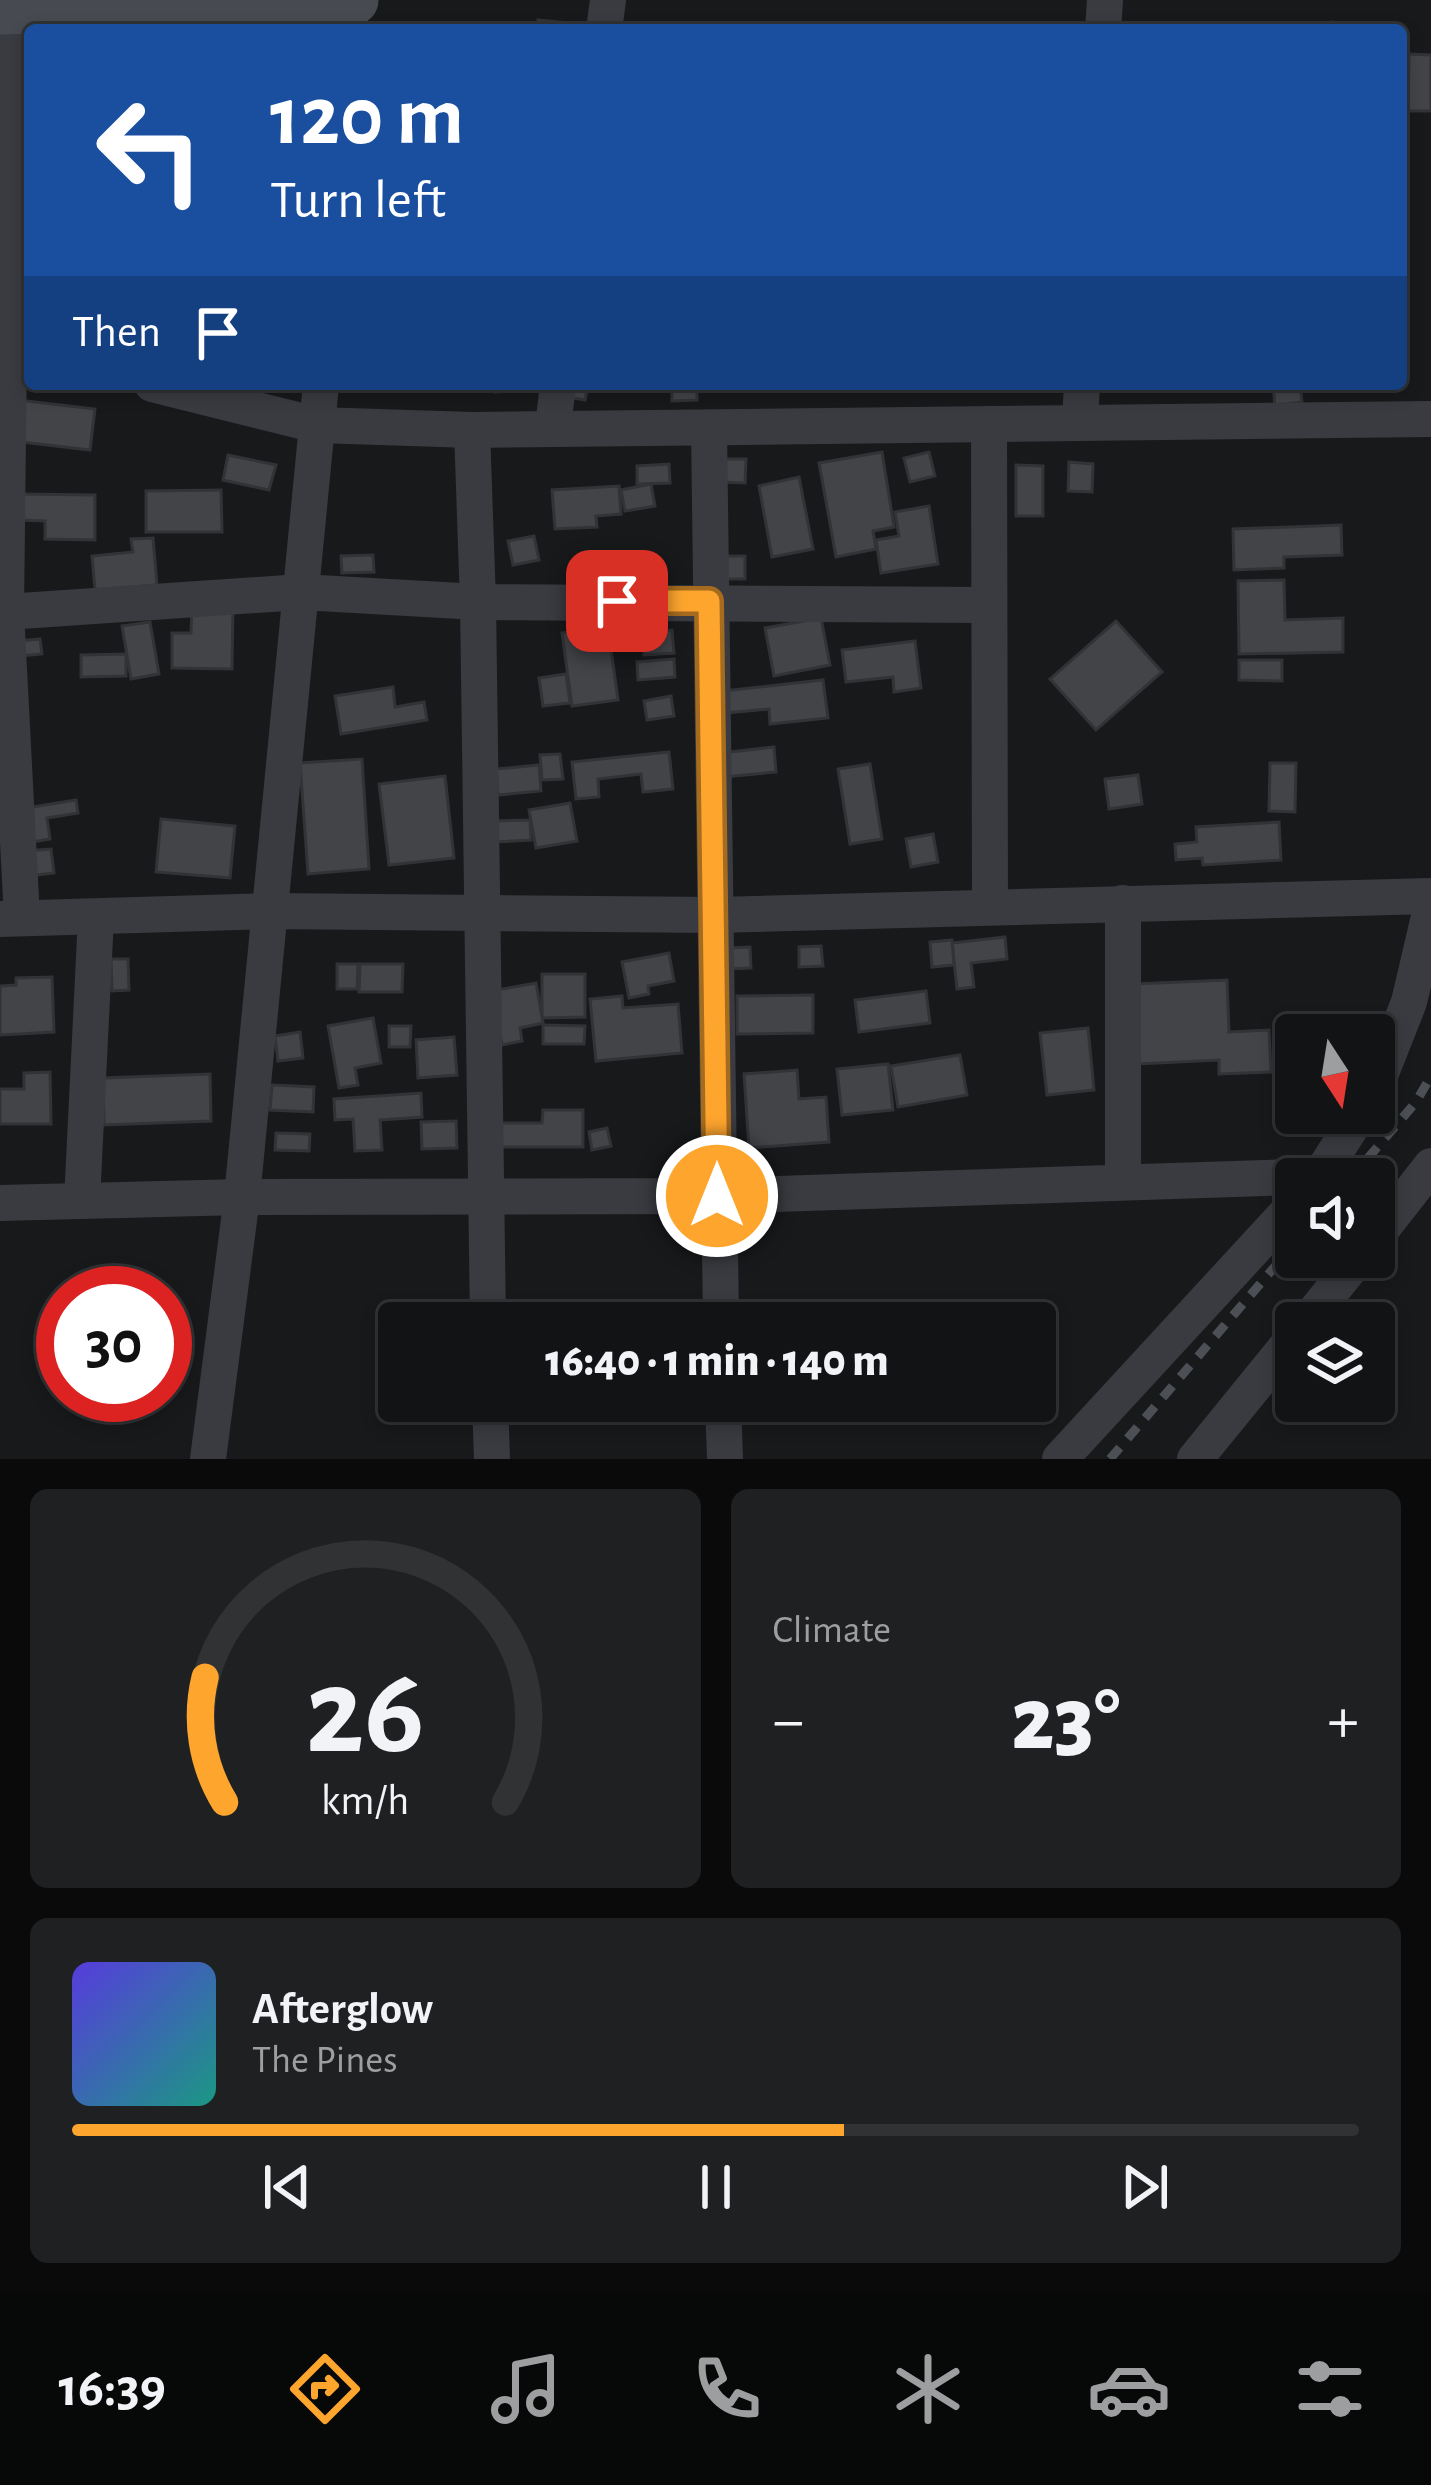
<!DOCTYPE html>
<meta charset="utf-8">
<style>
:root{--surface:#121314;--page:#1f2022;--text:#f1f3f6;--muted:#9c9ea0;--line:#313234;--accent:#fea52e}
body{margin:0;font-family:"Alegreya Sans",sans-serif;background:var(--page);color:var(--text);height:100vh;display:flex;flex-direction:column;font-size:45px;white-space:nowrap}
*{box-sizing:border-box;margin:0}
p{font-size:39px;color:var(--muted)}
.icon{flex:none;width:66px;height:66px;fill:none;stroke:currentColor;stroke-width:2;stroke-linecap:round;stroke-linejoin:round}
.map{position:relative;height:1459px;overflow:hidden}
.details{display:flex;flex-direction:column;gap:30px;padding:30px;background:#0a0a0b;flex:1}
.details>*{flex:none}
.guide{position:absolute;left:24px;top:24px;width:1383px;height:366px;border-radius:12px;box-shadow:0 6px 18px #0003,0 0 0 3px var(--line);background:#1a4fa0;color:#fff;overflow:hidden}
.needle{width:78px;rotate:168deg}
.buttons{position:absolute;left:1275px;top:1014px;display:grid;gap:24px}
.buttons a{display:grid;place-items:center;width:120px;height:120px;border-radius:12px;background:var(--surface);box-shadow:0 6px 18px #0003,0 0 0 3px var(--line);font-size:60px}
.speed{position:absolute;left:36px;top:1266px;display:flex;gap:24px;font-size:60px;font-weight:700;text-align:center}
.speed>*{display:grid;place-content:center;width:156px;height:156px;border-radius:50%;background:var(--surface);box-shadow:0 6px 18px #0003,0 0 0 3px var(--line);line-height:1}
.speed .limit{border:18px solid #d22;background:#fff;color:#111}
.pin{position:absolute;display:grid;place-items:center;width:102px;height:102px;color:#fff;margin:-51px;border-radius:24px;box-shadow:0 6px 18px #0006}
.me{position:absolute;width:132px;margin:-66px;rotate:0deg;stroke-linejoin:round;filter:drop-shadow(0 0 9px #0008)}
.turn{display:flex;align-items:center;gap:42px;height:252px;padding:0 48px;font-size:54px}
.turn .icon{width:156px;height:156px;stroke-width:2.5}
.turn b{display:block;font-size:84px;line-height:102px}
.then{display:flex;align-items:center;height:114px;padding:0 48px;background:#0003;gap:24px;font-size:45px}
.big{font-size:90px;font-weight:800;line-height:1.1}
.details .card{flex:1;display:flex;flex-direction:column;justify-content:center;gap:18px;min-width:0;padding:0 42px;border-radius:18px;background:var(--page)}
.details .dial{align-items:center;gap:0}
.dial svg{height:312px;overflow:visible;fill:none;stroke:var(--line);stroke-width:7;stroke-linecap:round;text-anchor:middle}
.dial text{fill:var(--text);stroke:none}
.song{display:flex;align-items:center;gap:36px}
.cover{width:144px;height:144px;border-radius:18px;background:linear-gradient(135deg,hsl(250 70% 55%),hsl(170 70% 35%))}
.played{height:12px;border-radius:6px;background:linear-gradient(90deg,var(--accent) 60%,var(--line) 60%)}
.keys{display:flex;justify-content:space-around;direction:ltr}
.heat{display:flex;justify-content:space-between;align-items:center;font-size:66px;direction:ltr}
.details .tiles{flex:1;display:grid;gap:30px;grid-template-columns:1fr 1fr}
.card:last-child{grid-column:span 2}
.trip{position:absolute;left:378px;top:1302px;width:678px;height:120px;border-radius:12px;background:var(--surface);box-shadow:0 6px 18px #0003,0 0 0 3px var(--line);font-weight:800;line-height:120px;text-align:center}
.dock{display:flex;height:192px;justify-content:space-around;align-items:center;background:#070808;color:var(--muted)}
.dock .icon{width:84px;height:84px}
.dock .current{color:var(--accent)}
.dock b{font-size:54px;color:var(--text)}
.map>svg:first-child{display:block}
.building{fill:#424448;stroke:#323337;stroke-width:3}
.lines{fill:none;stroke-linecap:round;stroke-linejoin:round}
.minor{stroke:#393b40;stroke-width:36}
.secondary{stroke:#474a50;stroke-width:51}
.rail{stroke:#4c4f55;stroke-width:9;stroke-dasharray:15 12;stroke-linecap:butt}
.route-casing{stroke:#a56b1e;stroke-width:30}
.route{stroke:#fea52e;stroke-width:21}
</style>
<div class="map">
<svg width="1431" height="1459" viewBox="0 0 1431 1459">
<rect width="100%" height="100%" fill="#18191b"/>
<g class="building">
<path d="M538,20L591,25L590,30H537Z"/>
<path d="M1332,22V30H1280V26Z"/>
<path d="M761,24V30H720V25Z"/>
<path d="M785,26L853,27V30H785Z"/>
<path d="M1409,54L1431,55V111H1408Z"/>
<path d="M241,384H285L284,390Z"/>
<path d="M494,384H517V390L495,392Z"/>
<path d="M564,384H588L585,400L561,396Z"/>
<path d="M672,384H697V400L672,401Z"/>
<path d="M1300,385L1302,402L1275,405L1273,387Z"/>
<path d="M18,400L95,409L90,450L13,441Z"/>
<path d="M882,452L894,527L873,531L876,549L836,557L819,463Z"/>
<path d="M929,452L935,476L910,482L904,458Z"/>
<path d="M228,455L276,465L269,490L223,480Z"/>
<path d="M722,459H746L745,483L721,482Z"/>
<path d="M1069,462L1093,464L1092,492L1068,491Z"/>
<path d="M669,464L670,483L637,484V466Z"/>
<path d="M1016,465L1043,466V516H1016Z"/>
<path d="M799,477L813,549L772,557L759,486Z"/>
<path d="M651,484L655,506L625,511L621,490Z"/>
<path d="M619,486L621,514L596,516L597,527L555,529L552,490Z"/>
<path d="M221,490L222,532H146V491Z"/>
<path d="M21,494L95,495V540L45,539V521L20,520Z"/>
<path d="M929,506L938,564L881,573L876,540L899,536L895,512Z"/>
<path d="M1341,525L1342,555L1284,557V568L1234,570L1233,529Z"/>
<path d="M534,536L539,560L513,565L508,541Z"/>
<path d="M153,538L157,585L95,590L92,556L133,552L131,539Z"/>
<path d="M373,555L374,572L342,573L341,556Z"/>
<path d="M723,556H745V579H724Z"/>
<path d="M1284,580L1285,620L1343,618V652L1239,654L1238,581Z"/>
<path d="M192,605H233L232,669L172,668V633H191Z"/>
<path d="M821,618L830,665L774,676L765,628Z"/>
<path d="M1116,621L1162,672L1096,730L1050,679Z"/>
<path d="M150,622L159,674L131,679L122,626Z"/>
<path d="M608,627L618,700L572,706L562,633Z"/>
<path d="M672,630L674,653L644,655L643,632Z"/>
<path d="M40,639L42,654L9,657L8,642Z"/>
<path d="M915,641L921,688L894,692L893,677L846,682L842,650Z"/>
<path d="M126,654V676L81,677V655Z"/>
<path d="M674,659L675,677L638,680L637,662Z"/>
<path d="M1239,660H1282V681L1239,680Z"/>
<path d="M566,674L570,703L543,706L539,678Z"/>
<path d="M823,680L828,718L770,724L769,709L725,713L723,691Z"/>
<path d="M393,687L395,707L424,702L427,720L341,734L335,696Z"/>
<path d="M671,696L674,716L647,720L644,701Z"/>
<path d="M774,747L776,772L723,777L721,753Z"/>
<path d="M669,752L673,789L643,792L641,774L598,779L599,797L576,799L572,762Z"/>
<path d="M560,754L563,779L542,780L540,755Z"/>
<path d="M362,759L369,869L308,874L300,763Z"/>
<path d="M1270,763H1296L1295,812L1269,811Z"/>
<path d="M870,764L882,839L850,844L838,769Z"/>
<path d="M539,765L541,791L498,795L496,769Z"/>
<path d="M1138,775L1142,804L1109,809L1105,779Z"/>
<path d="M445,776L454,858L389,865L379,784Z"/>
<path d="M76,800L78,813L47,818L50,839L26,843L20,809Z"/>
<path d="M570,803L577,841L536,848L529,810Z"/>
<path d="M161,819L235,826L230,878L156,872Z"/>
<path d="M530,820L531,840L494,842L493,821Z"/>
<path d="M1279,822L1281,860L1203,865L1202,858L1176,860L1175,844L1197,842L1196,827Z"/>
<path d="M933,834L938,862L911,867L906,839Z"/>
<path d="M51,849L54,873L28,876L25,851Z"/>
<path d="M1005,937L1007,959L971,963L974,987L957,989L952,943Z"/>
<path d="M952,940L954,965L932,967L930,942Z"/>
<path d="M821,946L823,966L799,967V947Z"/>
<path d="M750,947L751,968L729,969V948Z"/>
<path d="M669,953L674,981L648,986L649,994L629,998L622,962Z"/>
<path d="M111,959H128L129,990L112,991Z"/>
<path d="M337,964H358L357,989H337Z"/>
<path d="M360,964H403L402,992H359Z"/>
<path d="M542,974H585V1017L542,1018Z"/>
<path d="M52,977L54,1032L0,1035V986L16,985V978Z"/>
<path d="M1227,980L1229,1032L1269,1030L1271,1072L1219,1074V1060L1137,1064L1134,984Z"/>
<path d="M536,983L543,1023L520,1028L522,1041L502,1045L492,991Z"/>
<path d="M926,991L930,1023L859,1032L855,1000Z"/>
<path d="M813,995V1033L737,1034V996Z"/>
<path d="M622,996L623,1008L678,1004L682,1053L596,1061L590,999Z"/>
<path d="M373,1018L381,1063L355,1068L358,1085L339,1088L328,1026Z"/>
<path d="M543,1025L585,1026L584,1044H543Z"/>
<path d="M389,1026H411L410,1047H389Z"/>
<path d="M1088,1028L1094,1090L1047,1095L1040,1033Z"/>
<path d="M300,1032L303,1058L278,1061L275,1036Z"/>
<path d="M454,1037L457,1075L418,1078L416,1040Z"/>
<path d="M960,1055L967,1095L898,1107L891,1066Z"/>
<path d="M888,1064L893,1110L842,1115L837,1069Z"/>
<path d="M797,1070L799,1099L826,1097L829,1142L749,1148L744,1074Z"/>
<path d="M50,1072L51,1124H0V1089H24V1073Z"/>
<path d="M210,1074L211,1121L104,1125L103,1078Z"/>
<path d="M272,1085L314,1087L313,1112L270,1110Z"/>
<path d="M421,1093L422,1117L380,1120L382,1150L355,1151L353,1119L335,1120L334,1099Z"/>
<path d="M543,1110H583V1147H501V1123H542Z"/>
<path d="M456,1121L457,1148L422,1149L421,1122Z"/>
<path d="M607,1128L611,1146L592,1150L589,1132Z"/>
<path d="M276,1133L310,1134L309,1151L275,1150Z"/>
</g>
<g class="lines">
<g class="minor">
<path d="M13,9L6,612L22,918"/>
<path d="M604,30L608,0"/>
<path d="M1103,30L1105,0"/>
<path d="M152,384L317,425L472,430L1431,419"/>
<path d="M1080,422L1082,384"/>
<path d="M989,424L990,905"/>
<path d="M553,427L558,384"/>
<path d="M709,429L721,1323"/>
<path d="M472,430L478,602L488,1323"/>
<path d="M6,612L301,592L478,602L989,605"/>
<path d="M1123,903V1182"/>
<path d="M0,919L270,911L715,915L1431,896"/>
<path d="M1374,1091L1409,1002L1431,908"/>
<path d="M1318,1179L1360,1113"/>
<path d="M82,1201L96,917"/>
<path d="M0,1203L242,1197L717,1196L1322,1176"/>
<path d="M1374,1239L1431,1166"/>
<path d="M1306,1323L1359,1257"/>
<path d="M490,1401L492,1459"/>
<path d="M723,1401L725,1459"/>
<path d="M208,1459L242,1197L321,384"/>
<path d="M1060,1459L1296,1203"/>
<path d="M1195,1459L1296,1335"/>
</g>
<path class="secondary" d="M0,9L353,0"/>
<g class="rail">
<path d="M1350,1179L1416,1102L1431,1076"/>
<path d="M1110,1459L1296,1242"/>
</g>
</g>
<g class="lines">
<g class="route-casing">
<path id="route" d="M617,601H709L717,1196"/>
</g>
<use href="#route" class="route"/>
</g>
</svg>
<div class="buttons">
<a><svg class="needle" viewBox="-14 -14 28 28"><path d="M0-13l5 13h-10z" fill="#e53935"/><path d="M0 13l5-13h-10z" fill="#9c9ea0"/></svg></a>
<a><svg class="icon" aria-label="sound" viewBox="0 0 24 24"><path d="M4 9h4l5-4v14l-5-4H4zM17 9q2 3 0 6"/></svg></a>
<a><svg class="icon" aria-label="layers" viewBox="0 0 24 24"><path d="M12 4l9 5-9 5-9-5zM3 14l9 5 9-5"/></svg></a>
</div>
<div class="speed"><div class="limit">30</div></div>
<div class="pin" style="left:617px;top:601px;background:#d93025"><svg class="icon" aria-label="arrive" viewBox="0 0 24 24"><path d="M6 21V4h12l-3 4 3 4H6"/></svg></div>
<svg class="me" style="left:717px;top:1196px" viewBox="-20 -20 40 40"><circle r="17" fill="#fea52e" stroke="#fff" stroke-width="3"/><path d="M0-11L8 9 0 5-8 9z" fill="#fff"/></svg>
<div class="trip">16:40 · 1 min · 140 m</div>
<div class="guide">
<div class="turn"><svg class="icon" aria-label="left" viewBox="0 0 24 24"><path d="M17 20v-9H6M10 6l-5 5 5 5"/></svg><div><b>120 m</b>Turn left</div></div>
<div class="then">Then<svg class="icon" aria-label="arrive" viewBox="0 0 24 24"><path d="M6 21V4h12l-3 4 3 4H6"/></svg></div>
</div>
</div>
<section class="details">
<div class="tiles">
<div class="card dial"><svg viewBox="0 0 100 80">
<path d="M14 69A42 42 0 1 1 86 69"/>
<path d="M14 69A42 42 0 0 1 9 37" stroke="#fea52e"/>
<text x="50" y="56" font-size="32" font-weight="700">26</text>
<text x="50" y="72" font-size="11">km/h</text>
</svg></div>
<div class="card"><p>Climate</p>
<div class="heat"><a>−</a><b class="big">23°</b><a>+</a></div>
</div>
<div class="card">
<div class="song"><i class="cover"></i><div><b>Afterglow</b><p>The Pines</p></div></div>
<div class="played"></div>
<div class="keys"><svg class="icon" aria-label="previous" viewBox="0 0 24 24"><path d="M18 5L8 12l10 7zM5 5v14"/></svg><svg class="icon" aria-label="pause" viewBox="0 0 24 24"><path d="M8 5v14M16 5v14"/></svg><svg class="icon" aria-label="next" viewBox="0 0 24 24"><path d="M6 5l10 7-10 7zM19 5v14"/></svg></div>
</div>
</div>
</section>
<nav class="dock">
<b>16:39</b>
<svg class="icon current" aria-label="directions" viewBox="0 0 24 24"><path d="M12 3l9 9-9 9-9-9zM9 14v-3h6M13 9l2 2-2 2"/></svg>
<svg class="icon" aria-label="music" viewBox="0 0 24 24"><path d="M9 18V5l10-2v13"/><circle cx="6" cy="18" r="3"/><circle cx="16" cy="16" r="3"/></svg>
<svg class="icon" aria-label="phone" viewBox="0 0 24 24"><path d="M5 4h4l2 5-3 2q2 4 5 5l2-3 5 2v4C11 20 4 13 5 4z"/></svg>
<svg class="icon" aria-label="climate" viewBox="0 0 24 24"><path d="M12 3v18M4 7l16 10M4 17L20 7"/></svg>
<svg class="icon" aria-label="car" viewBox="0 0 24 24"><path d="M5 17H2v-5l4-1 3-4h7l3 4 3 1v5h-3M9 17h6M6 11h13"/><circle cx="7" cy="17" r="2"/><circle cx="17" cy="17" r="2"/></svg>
<svg class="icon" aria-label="filters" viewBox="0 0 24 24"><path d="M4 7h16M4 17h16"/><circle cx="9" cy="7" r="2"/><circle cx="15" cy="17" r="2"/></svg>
</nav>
